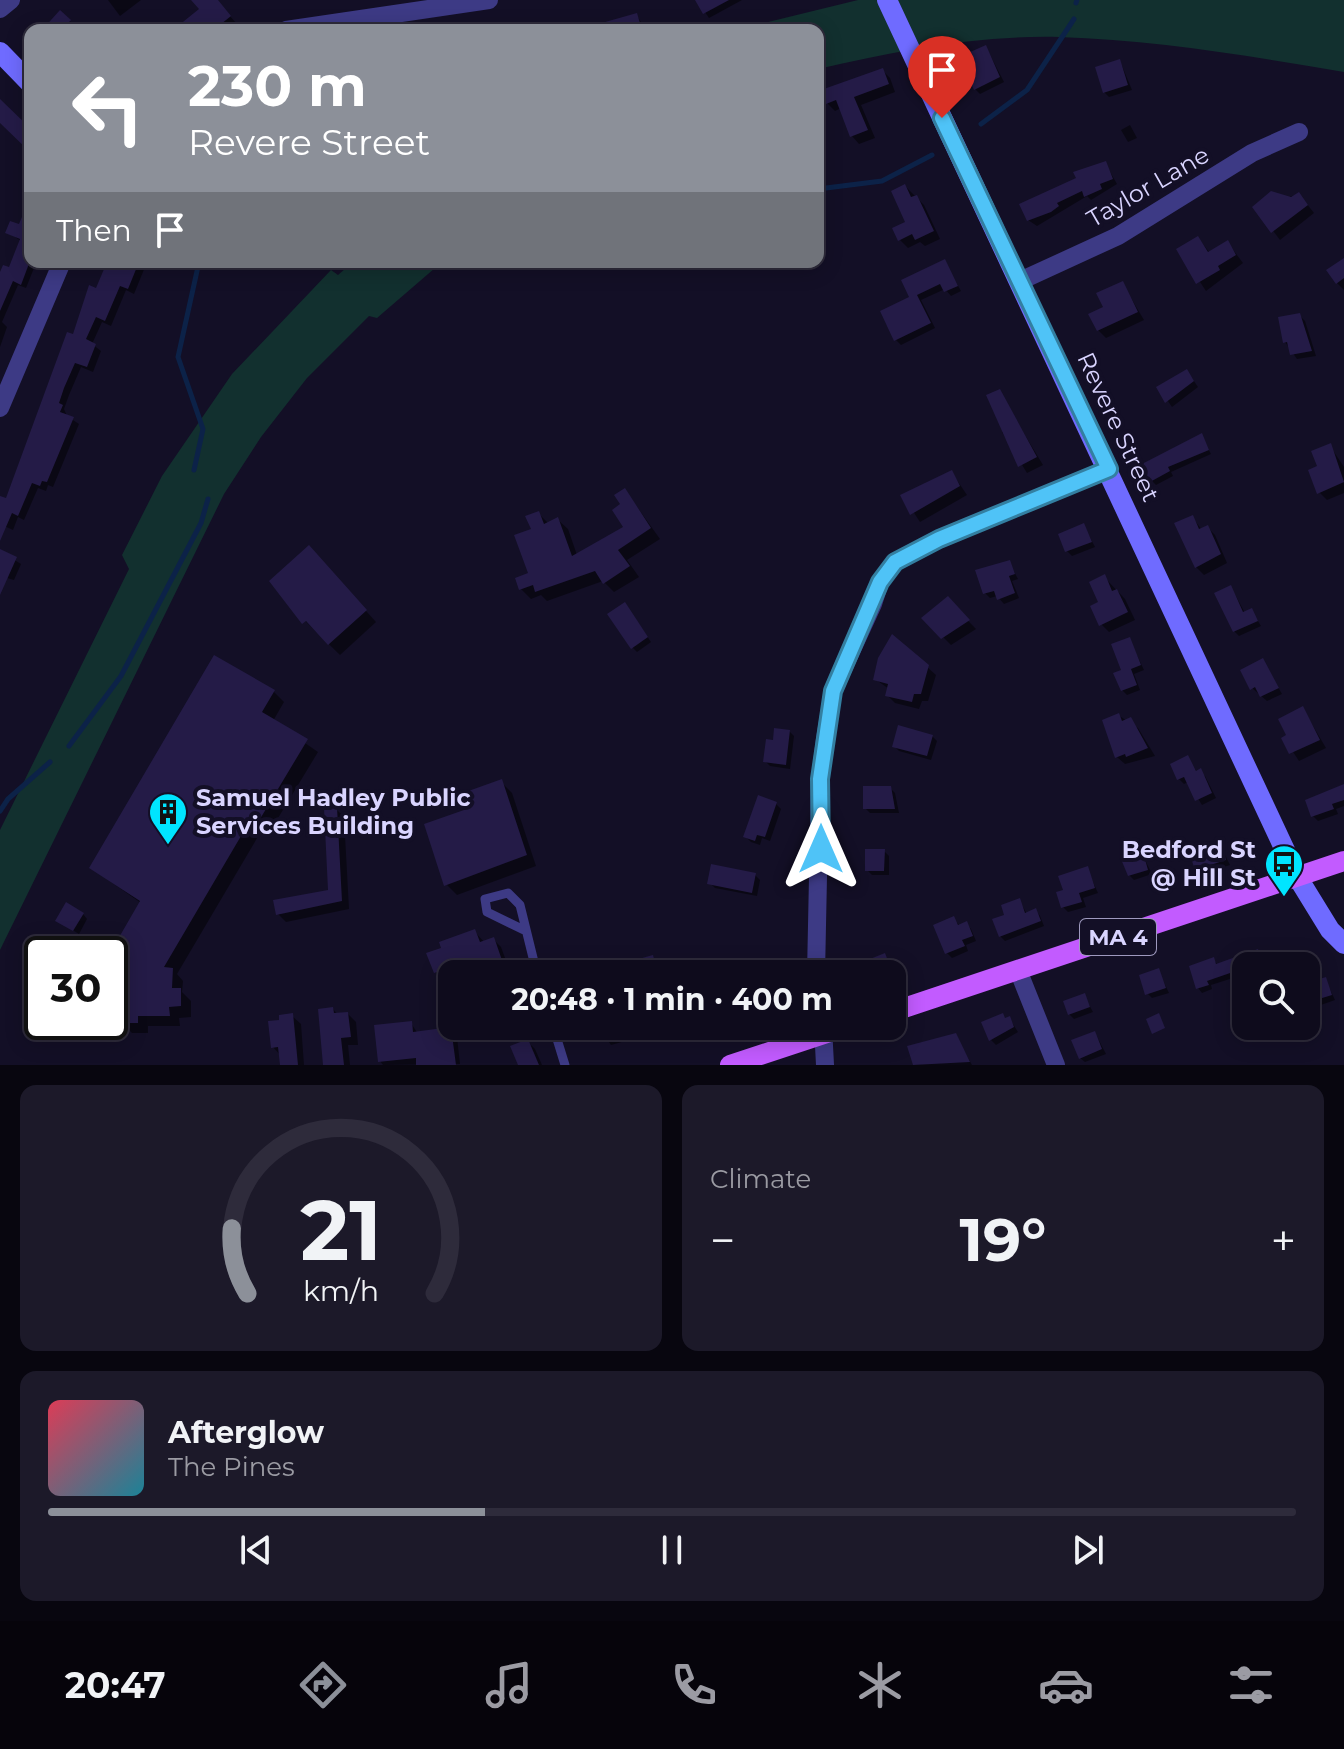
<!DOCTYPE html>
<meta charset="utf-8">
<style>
:root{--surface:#0e0b1c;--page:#1c1929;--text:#f1f3f6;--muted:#9b9ba3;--line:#2e2b3b;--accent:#8c9099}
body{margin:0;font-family:Montserrat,sans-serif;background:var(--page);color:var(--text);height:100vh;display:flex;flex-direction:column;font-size:30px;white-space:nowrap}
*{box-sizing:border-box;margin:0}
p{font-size:26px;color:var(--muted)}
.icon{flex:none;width:44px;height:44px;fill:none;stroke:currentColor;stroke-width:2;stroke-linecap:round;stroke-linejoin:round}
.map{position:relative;height:1065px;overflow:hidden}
.details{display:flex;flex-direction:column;gap:20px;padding:20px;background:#08060f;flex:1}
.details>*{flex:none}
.top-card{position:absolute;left:24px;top:24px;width:800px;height:244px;border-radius:16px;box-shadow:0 4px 20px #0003,0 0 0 2px var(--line);background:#8c9099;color:#fff;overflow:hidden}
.buttons{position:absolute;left:1232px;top:952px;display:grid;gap:16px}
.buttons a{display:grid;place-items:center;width:88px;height:88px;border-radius:16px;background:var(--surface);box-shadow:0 4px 20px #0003,0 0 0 2px var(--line);font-size:40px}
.speed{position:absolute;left:24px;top:936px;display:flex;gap:16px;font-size:40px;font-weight:700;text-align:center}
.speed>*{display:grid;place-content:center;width:104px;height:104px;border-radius:50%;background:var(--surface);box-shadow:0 4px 20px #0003,0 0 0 2px var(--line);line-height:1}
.speed .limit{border:4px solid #111;border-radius:12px;background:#fff;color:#111}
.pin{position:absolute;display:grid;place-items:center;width:68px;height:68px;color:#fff;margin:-82px -34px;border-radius:50% 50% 50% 0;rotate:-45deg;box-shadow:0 0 8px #0007}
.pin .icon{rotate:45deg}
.me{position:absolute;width:88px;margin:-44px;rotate:0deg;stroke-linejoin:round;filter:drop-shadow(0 0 6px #0008)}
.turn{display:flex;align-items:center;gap:28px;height:168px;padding:0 32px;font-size:36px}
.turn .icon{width:104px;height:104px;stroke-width:2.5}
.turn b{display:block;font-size:56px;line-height:68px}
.then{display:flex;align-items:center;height:76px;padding:0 32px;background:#0003;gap:16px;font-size:30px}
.big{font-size:60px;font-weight:700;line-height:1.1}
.details .card{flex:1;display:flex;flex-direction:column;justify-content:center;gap:12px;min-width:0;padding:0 28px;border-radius:16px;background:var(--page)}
.details .dial{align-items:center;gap:0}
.dial svg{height:208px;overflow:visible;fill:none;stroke:var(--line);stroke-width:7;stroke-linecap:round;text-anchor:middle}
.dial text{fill:var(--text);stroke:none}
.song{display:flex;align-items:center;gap:24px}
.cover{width:96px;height:96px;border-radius:12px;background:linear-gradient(135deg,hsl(350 70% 55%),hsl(190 70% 35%))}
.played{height:8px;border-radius:4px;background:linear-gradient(90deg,var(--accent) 35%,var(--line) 35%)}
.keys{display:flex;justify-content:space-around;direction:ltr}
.heat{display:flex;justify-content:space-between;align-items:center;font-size:44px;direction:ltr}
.details .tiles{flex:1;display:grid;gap:20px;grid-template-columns:1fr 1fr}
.card:last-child{grid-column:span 2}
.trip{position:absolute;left:438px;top:960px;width:468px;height:80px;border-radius:16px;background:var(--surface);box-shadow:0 4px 20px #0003,0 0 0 2px var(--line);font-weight:700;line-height:80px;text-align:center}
.tabs{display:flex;height:128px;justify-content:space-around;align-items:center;background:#06040b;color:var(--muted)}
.tabs .icon{width:56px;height:56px}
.tabs .selected{color:var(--accent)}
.tabs b{font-size:36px;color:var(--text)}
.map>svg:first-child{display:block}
.green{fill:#12302f}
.shadow{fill:#0007}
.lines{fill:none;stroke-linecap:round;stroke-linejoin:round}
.stream{stroke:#0c2248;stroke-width:5}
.building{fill:#241b47}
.lane{stroke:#3d3a85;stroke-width:9}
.street{stroke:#3d3a85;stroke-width:18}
.secondary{stroke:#6f6bff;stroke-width:20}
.primary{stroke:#c25bff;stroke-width:20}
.route-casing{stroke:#337fa1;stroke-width:20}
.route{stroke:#4fc3f7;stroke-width:14}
.labels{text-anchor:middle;stroke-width:8;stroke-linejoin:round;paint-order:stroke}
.shield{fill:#130f26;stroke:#9e99be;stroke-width:2}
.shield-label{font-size:22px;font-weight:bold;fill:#d9d4ff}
.street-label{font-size:24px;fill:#d9d4ff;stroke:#130f26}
.poi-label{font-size:24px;font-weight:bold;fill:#d9d4ff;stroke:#130f26;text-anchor:start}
</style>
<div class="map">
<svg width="1344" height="1065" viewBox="0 0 1344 1065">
<rect width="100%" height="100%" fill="#130f26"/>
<g class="green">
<path d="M858,0H1344V72C1250,56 1155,40 1059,37C978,35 896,51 818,69V30H736Z"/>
<path d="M353,262H442L377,318L369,316L307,378L261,437L224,494L0,950V830L129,569L122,555L162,476L232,374L331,270L338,275Z"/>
</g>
<g class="shadow">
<path d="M108,0H141L120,16Z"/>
<path d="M204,0H216L236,23L228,30H166L174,24L178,28L201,9Z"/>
<path d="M697,0H742L709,18Z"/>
<path d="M60,13L75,26L72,30H42Z"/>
<path d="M637,16L646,30H587Z"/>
<path d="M986,47L1004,82L980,94L975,89Z"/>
<path d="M1120,61L1132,90L1109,97L1104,92Z"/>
<path d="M882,70L890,78L895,92L861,105L875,138L859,144L852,136L841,108L835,111L827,103Z"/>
<path d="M1130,125L1137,138L1128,142L1121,130Z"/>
<path d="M1105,163L1117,184L1091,200L1087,196L1037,226L1028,220L1078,179Z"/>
<path d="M905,186L924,205L940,239L925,246L920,242L908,248L900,240L908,223Z"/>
<path d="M1299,194L1314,213L1280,240L1255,207Z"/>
<path d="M30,218V262L34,268L26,288L18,285L2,322L7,327L0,347V276L10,269L21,241L8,232Z"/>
<path d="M1198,238L1210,253L1228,243L1243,263L1206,291L1179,250Z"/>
<path d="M1344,260V290L1337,283Z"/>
<path d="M944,261L961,291L951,296L945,289L921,300L935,328L901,345L896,340L912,298Z"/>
<path d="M110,262H141L145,267L134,294L126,290L111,326L102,322L92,344L101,351L93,372L81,367L69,395L64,409L67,416L79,424L53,487L48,485L46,491L38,488L24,520L18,517L13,530L0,524V498L7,501L74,337Z"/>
<path d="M1122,283L1144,320L1106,338L1098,330L1106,308Z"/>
<path d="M1300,316L1305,321L1316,356L1297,359L1285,342Z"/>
<path d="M1187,371L1198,387L1172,407L1159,388Z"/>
<path d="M999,392L1043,465L1027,473L1002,432L1006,430Z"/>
<path d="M1201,436L1211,454L1171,472L1173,476L1156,485L1152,481L1143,466Z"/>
<path d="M1330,446L1344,467V493L1327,500L1319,492V468Z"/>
<path d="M952,473L967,495L920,522L903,496Z"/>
<path d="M625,490L660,539L627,560L639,577L614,592L603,581L547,601L541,595L531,599L521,589L531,574L538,513L549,524L558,520L568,529L577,555L626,528Z"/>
<path d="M1192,517L1202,530L1207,527L1215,535L1227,563L1204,575L1196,567L1177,524Z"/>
<path d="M1084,526L1095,547L1072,556L1067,551Z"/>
<path d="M0,551L21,564L14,580L0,576Z"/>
<path d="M319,559L376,622L340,655L293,609Z"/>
<path d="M1009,562L1018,579L1012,581L1019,598L1004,604L997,596L990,598L985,593Z"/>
<path d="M1104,577L1125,599L1135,620L1109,632L1101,624Z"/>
<path d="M1231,587L1245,613L1251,610L1261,626L1239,636L1234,631Z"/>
<path d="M947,599L976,629L951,645L924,618Z"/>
<path d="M625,604L651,642L637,652L632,647Z"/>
<path d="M1129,639L1144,670L1134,674L1140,690L1127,695L1122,690Z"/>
<path d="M1263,661L1282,694L1267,701L1252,688Z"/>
<path d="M927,667L936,675L928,701H922L919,709L895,703L887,695L889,689L875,679Z"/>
<path d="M273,691L284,702L273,721L318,752L269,833L263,828L177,974L183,981L182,992L191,1001V1017L179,1018L180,1026H148V1033H132L124,1025L101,1024L99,1022H110V957L141,903L91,868Z"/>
<path d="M1303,709L1326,748L1299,761L1284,738L1289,736Z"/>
<path d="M1118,715L1138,728L1155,756L1125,764L1117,757Z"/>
<path d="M789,731L794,736L790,769L770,766L765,761L774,742Z"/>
<path d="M932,736L937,741L931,760L899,751L894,746Z"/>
<path d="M1188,758L1197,772L1205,776L1216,798L1202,805L1188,782L1184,784L1179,779Z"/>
<path d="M501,782L512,793L536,866L457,895L446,884L467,811Z"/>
<path d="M1344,786V806L1336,809L1338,814L1318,821L1313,816Z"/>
<path d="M890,788L895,793L899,813H870L865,808Z"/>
<path d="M776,804L781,809L770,841L762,838L760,845L751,842L746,837Z"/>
<path d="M336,809L344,817L349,909L286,922L278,914L330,891Z"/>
<path d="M1221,847L1230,865L1202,874L1197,869Z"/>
<path d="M884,851L889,856V875H872L867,870Z"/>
<path d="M1142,854L1152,874L1134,880L1129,875Z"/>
<path d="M1087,869L1098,893L1083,898L1086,907L1068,912L1063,907L1065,891Z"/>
<path d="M755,875L760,880L757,896L715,888L710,883Z"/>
<path d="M1019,900L1027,914L1036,911L1040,916L1044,926L1005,941L1000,936L1007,916Z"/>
<path d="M83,914L87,919L79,934L58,921Z"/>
<path d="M954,919L960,926L966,924L971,929L976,941L966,945L968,951L952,958L947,953Z"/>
<path d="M475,932L484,942L493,939L501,947L508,966L488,974L484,969L452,974V978L443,980L435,972Z"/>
<path d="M1258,951L1266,966H1246V1003L1236,977L1211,985L1212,989L1202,993L1198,988L1213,960L1218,965Z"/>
<path d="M884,956L895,974H872L867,962Z"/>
<path d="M652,958L665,974H592Z"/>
<path d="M777,968L792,973L794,974H775Z"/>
<path d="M1158,970L1169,993L1152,998L1147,993Z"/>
<path d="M1325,979L1335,1000L1318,1006L1313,1001Z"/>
<path d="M1084,996L1093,1012L1074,1019L1069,1014Z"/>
<path d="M333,1009L338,1015L348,1014L356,1022L358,1045H348L350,1065H325Z"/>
<path d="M292,1016L301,1024L304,1065H282L281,1056L273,1047Z"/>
<path d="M1009,1018L1018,1032L996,1045L991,1040Z"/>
<path d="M411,1023L418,1034L450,1029L457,1037L460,1064L383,1065L380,1061Z"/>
<path d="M598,1026H679L611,1045Z"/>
<path d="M1095,1033L1106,1054L1085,1062L1080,1058Z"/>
<path d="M955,1035L972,1065H915L910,1047Z"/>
<path d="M527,1041L535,1049L542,1065H520Z"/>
</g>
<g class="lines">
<g class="stream">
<path d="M1076,3L1077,0"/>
<path d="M981,124L1027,90L1074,19"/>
<path d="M818,189L882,181L932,155"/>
<path d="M194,470L203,429L178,357L199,262"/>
<path d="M69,746L121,676L201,523L208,499"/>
<path d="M0,811L8,799L50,762"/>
</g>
</g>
<g class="building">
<path d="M191,0H218L231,16L216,28L212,24L204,30H173L199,9Z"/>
<path d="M695,0H729L703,14Z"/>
<path d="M60,10L71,20L62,30H42Z"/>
<path d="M637,13L642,30H591V26Z"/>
<path d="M986,45L1000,77L974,90L959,57Z"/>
<path d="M1120,59L1128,85L1103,93L1095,67Z"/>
<path d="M883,68L889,84L854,97L868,130L850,137L836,100L826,104L821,90Z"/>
<path d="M0,99L30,128V152L0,123Z"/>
<path d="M1106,161L1113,179L1100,184L1102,189L1084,197L1082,191L1057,203L1059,206L1051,212L1027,221L1019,204L1076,178L1073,172Z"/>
<path d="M905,184L911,197L917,195L934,231L915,240L912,234L898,241L892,228L905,222L891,191Z"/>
<path d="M1271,191L1291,197L1299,192L1308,205L1271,233L1252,207Z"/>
<path d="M30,198V261L21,285L13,281L0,311V272L3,265L9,267L20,239L5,233L10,221L19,224Z"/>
<path d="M1198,236L1208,252L1228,240L1236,255L1218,266L1220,270L1196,284L1176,249Z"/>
<path d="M1344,258V278L1336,284L1326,270Z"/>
<path d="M945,259L958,286L944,292L940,284L917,295L931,323L894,341L880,311L909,297L901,280Z"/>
<path d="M107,262H139L128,289L120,286L105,321L96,317L86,339L96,344L87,367L75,363L64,388L59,403L63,405L60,412L74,417L47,482L42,481L40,486L32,483L18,516L12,513L0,541V496L6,498L67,332L73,334L89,285L96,288Z"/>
<path d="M1123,281L1138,312L1097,331L1088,314L1103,307L1096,293Z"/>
<path d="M1300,313L1312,351L1290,355L1287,342L1283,343L1278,317Z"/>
<path d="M1187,369L1194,381L1165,403L1156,387Z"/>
<path d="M1000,389L1037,457L1018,467L986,395Z"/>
<path d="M1202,433L1209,450L1168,467L1170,471L1150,482L1140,465Z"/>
<path d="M1331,443L1344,482L1317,494L1308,470L1317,466L1311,451Z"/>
<path d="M952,470L960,486L910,515L900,495Z"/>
<path d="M625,488L651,528L618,550L630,566L603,584L595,571L535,592L533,585L519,590L515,578L528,573L514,535L531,529L525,516L539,511L544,524L558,517L572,556L623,527L612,510L620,504L614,495Z"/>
<path d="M1193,515L1199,529L1208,525L1221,554L1195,568L1174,523Z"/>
<path d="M1084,523L1092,542L1065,552L1058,534Z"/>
<path d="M309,545L367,610L328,645L306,621L302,624L269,581Z"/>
<path d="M0,549L17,557L0,595Z"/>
<path d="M1010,560L1015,574L1009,576L1015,593L997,600L994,591L983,594L975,570Z"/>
<path d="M1105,574L1112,591L1117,589L1128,612L1099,626L1090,606L1098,602L1089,582Z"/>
<path d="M1231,585L1243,612L1252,608L1258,621L1233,632L1214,593Z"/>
<path d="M948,596L970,620L941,639L921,618Z"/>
<path d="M625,602L648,637L631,649L607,614Z"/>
<path d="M892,634L929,665L921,694H914L912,702L885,696L888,684L873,680L878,658Z"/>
<path d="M1130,637L1141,665L1131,669L1137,685L1121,691L1113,673L1121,670L1111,644Z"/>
<path d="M214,655L275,690L262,712L308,739L257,824L251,819L164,967L173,968L172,988H181V1006L169,1007L170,1016H138V1023H119V1015H110V953L140,901L89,868Z"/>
<path d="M1263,658L1279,688L1260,697L1255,687L1250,690L1240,670Z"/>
<path d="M1303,706L1320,740L1289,754L1281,738L1286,735L1278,719Z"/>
<path d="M1119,713L1122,721L1131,717L1148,748L1126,757L1125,754L1115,758L1102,720Z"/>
<path d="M898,725L933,735L927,756L892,747Z"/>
<path d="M774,728L790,730L786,765L763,762L766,739L773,740Z"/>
<path d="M1188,755L1196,771L1201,768L1212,793L1195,801L1184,777L1177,780L1170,764Z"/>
<path d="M502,779L527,855L444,886L424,824L464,810L460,794Z"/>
<path d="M1344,784V800L1332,804L1334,809L1311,817L1305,800Z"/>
<path d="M863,786H891L895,809H863Z"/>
<path d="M758,795L777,802L765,837L757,835L755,841L743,837Z"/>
<path d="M337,807L342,901L276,915L273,900L328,890L324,808Z"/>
<path d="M1222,845L1226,860L1195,870L1190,855Z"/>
<path d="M865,849H885L884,871H865Z"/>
<path d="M1143,852L1148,870L1128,876L1121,859Z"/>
<path d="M711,864L756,873L752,893L707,884Z"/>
<path d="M1088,866L1095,888L1079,893L1082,902L1061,908L1056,892L1063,890L1058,876Z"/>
<path d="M1020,898L1025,913L1036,908L1041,921L999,937L992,919L1004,915L1001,905Z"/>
<path d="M66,902L84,913L73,931L55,921Z"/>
<path d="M954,916L958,925L967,921L973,936L962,940L965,946L945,954L933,925Z"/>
<path d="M475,929L480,942L494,937L505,969L484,974L479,961L434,973L426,953L441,948L439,942Z"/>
<path d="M1258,949L1264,966H1246V1005L1243,1006L1233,972L1207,981L1209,985L1196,989L1189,966L1214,957L1216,964Z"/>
<path d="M885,953L891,969L870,974L865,961Z"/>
<path d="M653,955L658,974H599V970Z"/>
<path d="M1159,968L1166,988L1145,995L1139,975Z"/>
<path d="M1326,977L1332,995L1306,1003V983Z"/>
<path d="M1085,993L1090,1007L1068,1015L1063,1001Z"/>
<path d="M333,1007L334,1013L348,1012L351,1037L341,1038L344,1065H323L318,1009Z"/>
<path d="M293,1013L298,1065H280L278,1047L271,1048L268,1021L279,1020V1015Z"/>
<path d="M1003,1013L1005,1018L1010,1016L1014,1027L989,1041L981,1022Z"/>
<path d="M1159,1013L1165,1028L1152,1034L1146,1019Z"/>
<path d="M412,1021L413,1032L451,1027L456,1065H416V1058L378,1062L374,1025Z"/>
<path d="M1095,1031L1102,1049L1079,1059L1071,1040Z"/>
<path d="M956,1033L970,1062L913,1065L907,1046Z"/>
<path d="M528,1039L539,1065H518L510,1046Z"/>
</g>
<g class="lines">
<g class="lane">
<path d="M524,930L487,912L485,899L508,893L520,905L537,974"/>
<path d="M553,1026L565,1065"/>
</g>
<g class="street">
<path d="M0,9L11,0"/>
<path d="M286,30L489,0"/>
<path d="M1020,281L1118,236L1252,153L1299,132"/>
<path d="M0,408L62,262"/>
<path d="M1018,970L1056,1065"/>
<path d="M816,974L820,779L825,739L833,691L873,604L880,582L895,562L939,539L1109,469"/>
<path d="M823,1026L825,1065"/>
</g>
<g class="secondary">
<path d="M887,0L1298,878L1330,930L1344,944"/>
<path d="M0,52L30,83"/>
</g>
<g class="primary">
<path d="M892,1012L1344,861"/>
<path d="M730,1065L848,1026"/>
</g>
</g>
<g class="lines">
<g class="route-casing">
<path id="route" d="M821,849L820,779L833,691L880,582L895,562L939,539L1109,469L942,118"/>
</g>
<use href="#route" class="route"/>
</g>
<defs>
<g id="building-pin" transform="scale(2)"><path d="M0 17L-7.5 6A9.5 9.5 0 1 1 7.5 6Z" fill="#00e5ff" stroke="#130f26"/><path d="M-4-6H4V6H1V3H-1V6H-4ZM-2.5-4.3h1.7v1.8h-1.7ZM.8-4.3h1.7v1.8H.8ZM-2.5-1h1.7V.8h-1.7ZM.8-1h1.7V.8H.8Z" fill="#111"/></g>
<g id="bus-pin" transform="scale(2)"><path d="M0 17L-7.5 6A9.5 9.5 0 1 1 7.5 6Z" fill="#00e5ff" stroke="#130f26"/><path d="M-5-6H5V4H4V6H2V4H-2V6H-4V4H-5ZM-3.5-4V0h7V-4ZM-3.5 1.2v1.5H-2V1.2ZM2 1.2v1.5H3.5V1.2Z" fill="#111"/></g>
</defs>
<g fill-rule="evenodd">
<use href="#building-pin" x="168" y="812"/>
<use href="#bus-pin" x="1284" y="864"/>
</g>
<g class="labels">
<rect class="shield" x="1080" y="919" width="76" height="36" rx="6"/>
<g class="shield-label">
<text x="1118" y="945">MA 4</text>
</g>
<g class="street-label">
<text transform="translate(1148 187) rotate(-30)" y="8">Taylor Lane</text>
<text transform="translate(1118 427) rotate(65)" y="8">Revere Street</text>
</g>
<g class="poi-label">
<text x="196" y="806">Samuel Hadley Public<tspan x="196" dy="28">Services Building</tspan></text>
<text x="1256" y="858" text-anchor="end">Bedford St<tspan x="1256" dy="28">@ Hill St</tspan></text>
</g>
</g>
</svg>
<div class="buttons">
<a><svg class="icon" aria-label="search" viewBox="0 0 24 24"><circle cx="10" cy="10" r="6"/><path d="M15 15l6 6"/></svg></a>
</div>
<div class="speed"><div class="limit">30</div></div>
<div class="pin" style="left:942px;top:118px;background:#d93025"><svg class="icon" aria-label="arrive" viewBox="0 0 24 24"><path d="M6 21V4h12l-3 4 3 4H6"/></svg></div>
<svg class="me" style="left:821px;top:849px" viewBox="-20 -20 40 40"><path d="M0-17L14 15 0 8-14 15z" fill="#4fc3f7" stroke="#fff" stroke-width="4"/></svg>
<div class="trip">20:48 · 1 min · 400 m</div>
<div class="top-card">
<div class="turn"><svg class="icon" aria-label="left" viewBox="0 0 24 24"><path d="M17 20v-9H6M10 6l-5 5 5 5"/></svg><div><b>230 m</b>Revere Street</div></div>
<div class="then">Then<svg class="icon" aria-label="arrive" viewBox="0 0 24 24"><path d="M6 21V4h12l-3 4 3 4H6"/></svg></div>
</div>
</div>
<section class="details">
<div class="tiles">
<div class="card dial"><svg viewBox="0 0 100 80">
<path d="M14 69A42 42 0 1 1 86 69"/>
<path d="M14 69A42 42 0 0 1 8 44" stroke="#8c9099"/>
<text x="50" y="56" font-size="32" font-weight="700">21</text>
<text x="50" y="72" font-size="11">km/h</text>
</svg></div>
<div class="card"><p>Climate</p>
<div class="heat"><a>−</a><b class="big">19°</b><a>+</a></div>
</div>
<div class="card">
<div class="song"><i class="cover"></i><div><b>Afterglow</b><p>The Pines</p></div></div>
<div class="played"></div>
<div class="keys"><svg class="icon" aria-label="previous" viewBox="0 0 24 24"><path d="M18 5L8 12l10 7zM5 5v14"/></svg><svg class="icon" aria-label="pause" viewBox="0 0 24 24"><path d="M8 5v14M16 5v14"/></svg><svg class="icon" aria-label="next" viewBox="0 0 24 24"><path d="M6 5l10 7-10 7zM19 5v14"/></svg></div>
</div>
</div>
</section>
<nav class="tabs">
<b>20:47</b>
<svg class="icon selected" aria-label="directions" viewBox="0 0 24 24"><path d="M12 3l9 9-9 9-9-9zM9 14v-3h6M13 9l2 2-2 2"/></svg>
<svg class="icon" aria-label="music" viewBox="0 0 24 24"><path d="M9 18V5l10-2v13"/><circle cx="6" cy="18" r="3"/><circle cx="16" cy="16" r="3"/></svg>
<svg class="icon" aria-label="phone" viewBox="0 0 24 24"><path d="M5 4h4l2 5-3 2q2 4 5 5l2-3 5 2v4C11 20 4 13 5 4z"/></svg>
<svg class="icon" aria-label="climate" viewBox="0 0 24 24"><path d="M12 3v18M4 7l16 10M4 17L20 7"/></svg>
<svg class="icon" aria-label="car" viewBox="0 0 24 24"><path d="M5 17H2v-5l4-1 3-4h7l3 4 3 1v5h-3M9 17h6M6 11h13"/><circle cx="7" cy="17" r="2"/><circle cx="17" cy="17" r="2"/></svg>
<svg class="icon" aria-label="filters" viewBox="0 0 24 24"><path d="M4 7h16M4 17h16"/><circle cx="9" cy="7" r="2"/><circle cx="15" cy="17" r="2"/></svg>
</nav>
